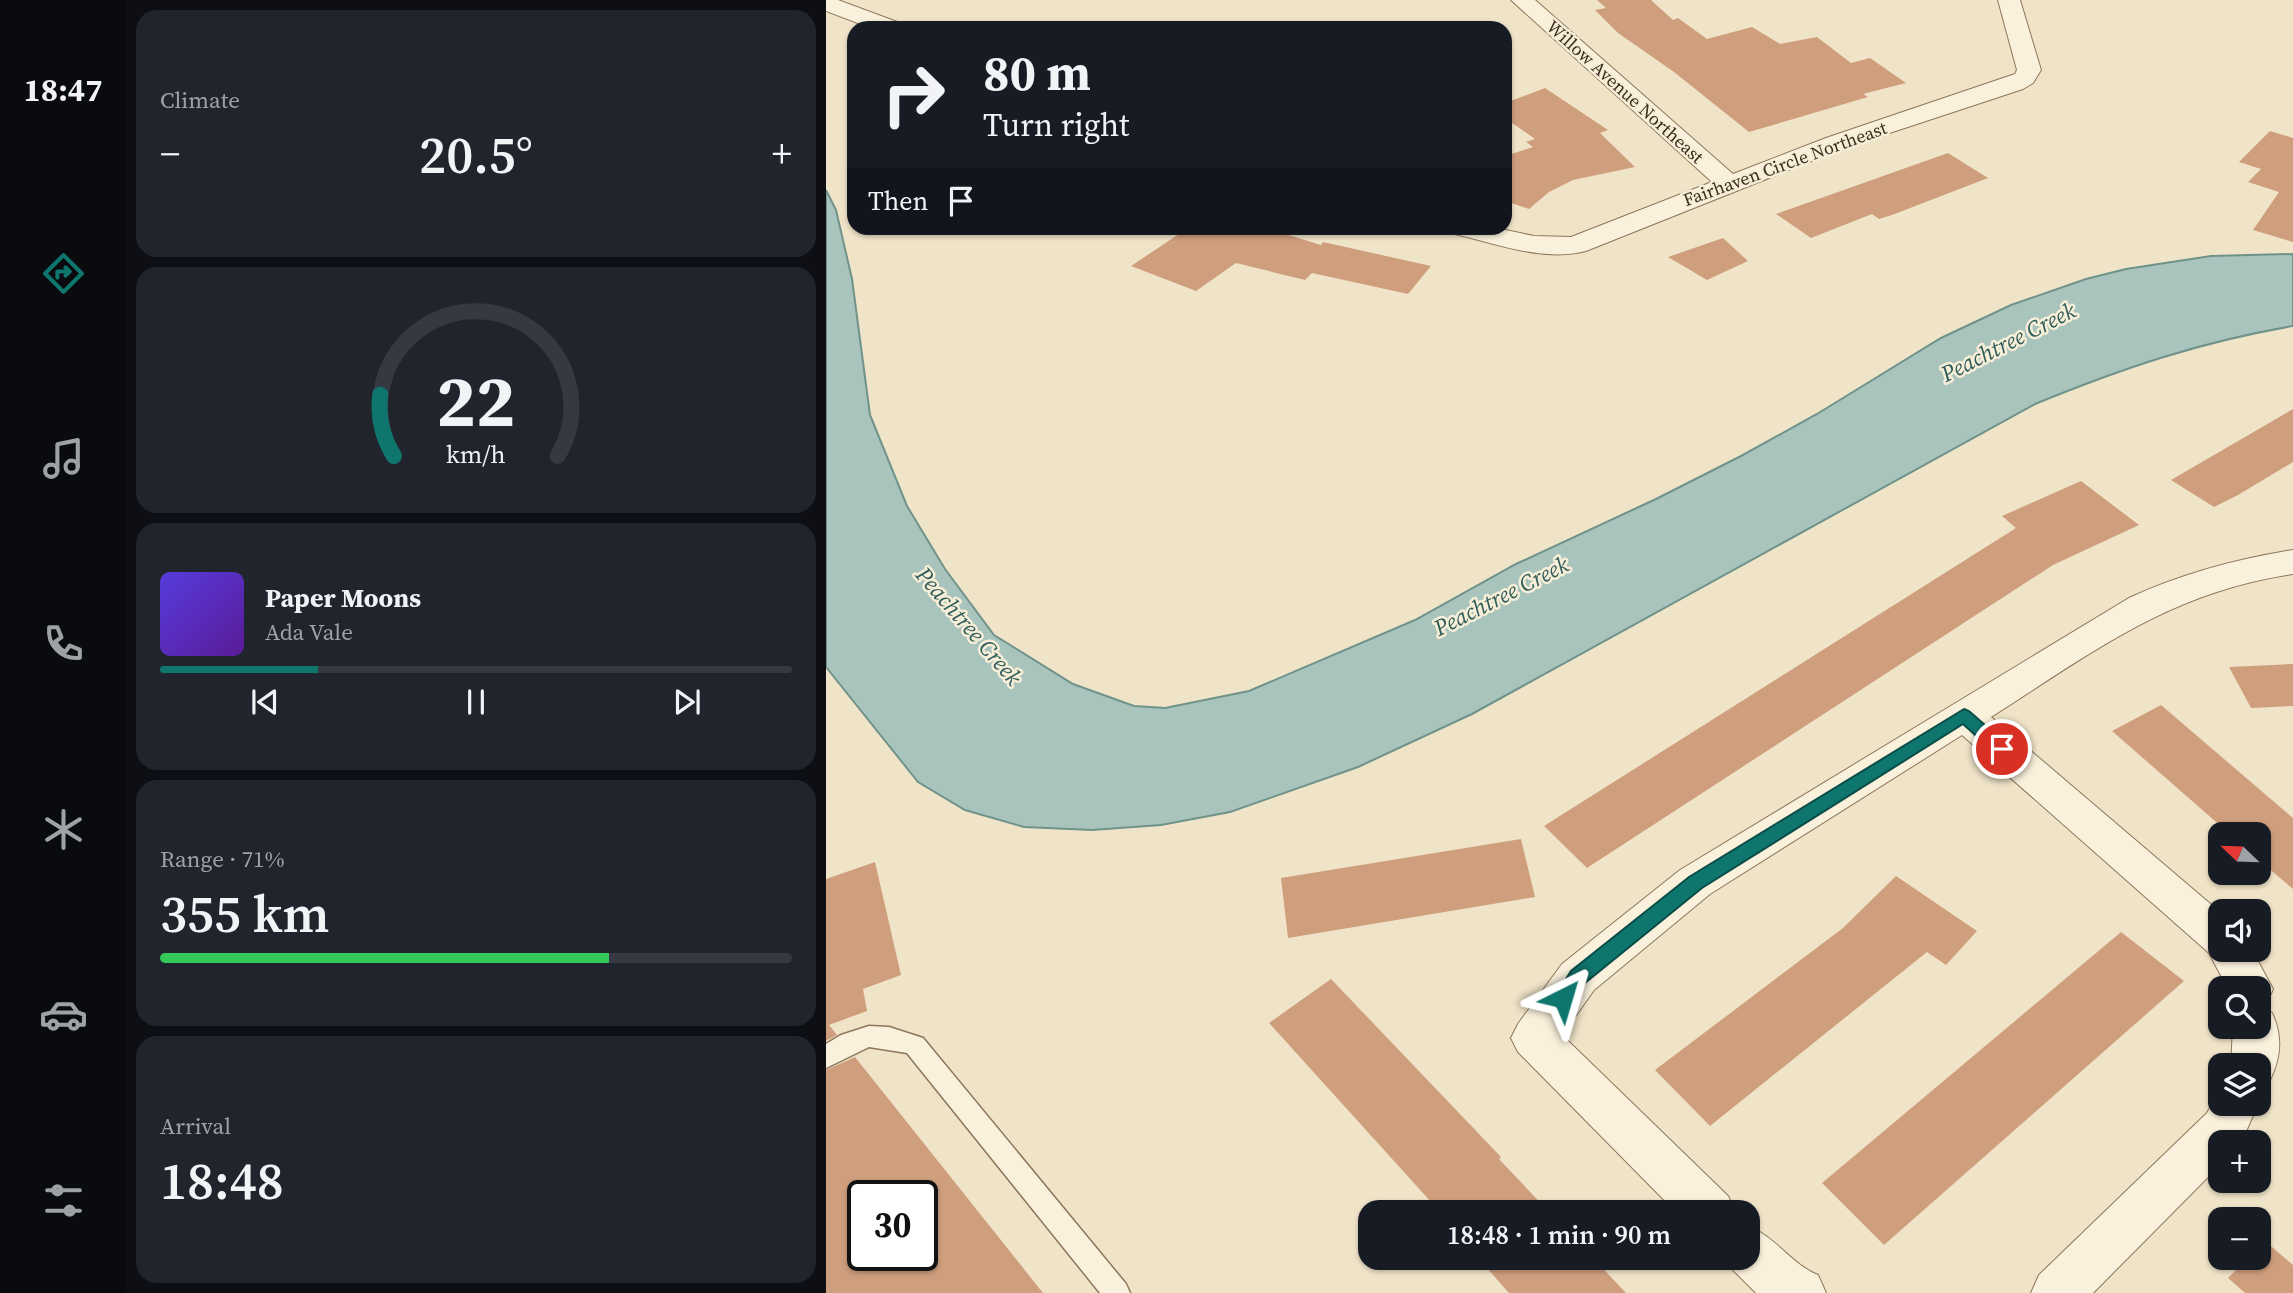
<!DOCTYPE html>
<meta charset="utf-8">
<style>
:root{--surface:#171b24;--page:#20242c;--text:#f1f3f6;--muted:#9ea1a6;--line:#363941;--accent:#0f766e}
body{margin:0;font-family:"Source Serif 4",serif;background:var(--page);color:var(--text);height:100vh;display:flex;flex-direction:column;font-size:26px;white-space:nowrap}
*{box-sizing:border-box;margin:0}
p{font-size:23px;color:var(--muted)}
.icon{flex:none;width:38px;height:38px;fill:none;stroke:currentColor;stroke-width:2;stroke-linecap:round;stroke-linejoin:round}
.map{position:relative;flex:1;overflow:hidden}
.sheet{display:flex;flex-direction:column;gap:10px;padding:10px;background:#0d0f14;width:700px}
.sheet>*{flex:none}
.hud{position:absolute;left:21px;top:21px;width:665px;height:214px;border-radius:21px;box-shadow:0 2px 5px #0004;background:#171b24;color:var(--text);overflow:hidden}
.needle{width:46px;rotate:293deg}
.tools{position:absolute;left:1382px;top:822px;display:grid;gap:14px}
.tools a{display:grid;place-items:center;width:63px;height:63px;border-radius:14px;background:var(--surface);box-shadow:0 2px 5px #0004;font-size:35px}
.speed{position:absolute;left:21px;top:1180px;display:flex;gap:14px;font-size:35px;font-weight:700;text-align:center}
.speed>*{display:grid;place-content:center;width:91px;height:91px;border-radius:50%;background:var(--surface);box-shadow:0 2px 5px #0004;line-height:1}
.speed .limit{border:4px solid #111;border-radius:10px;background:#fff;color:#111}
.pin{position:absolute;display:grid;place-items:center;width:60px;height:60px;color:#fff;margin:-30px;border:4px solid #fff;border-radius:50%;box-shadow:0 2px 7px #0007}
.me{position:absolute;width:77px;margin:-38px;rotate:40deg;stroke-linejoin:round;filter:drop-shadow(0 0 5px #0008)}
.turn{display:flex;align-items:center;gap:24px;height:147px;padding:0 21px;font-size:32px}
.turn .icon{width:91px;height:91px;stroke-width:2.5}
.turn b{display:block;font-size:49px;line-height:60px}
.then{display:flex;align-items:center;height:66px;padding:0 21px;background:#0003;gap:14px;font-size:26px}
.big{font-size:52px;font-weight:600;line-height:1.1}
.sheet .widget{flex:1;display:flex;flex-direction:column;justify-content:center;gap:10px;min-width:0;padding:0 24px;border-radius:21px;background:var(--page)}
.sheet .dial{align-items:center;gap:0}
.dial svg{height:182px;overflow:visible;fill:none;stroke:var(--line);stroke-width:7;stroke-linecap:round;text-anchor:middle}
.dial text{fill:var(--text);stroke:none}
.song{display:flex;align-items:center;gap:21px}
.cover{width:84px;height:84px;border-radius:10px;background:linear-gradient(135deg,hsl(250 70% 55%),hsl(270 70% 35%))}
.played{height:7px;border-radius:4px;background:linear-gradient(90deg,var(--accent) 25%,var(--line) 25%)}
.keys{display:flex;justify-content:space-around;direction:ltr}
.heat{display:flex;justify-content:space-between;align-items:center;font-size:38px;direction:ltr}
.charge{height:10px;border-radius:5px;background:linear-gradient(90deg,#34c759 71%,var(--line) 0)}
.trip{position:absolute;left:532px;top:1200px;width:402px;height:70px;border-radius:21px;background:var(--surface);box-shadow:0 2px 5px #0004;font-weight:600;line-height:70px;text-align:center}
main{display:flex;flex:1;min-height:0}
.dock{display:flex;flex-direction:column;width:126px;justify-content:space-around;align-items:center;background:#090b0e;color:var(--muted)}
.dock .icon{width:49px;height:49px}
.dock .active{color:var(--accent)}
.dock b{font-size:32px;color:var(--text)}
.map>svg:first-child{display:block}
.water{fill:#a9c4bc;stroke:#6f938a;stroke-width:2}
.building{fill:#cf9f7d;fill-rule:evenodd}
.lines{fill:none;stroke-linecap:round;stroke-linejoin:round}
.service-casing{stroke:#8d765c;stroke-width:3}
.minor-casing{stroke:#8d765c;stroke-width:2}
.service{fill:#faf1dc;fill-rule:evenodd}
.minor{fill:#faf1dc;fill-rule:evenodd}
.route{fill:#0f766e;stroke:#0a4d48;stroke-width:2}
.labels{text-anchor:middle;stroke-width:5;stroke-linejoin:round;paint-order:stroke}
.far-street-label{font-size:18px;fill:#3d2e20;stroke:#f7eed8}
.water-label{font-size:23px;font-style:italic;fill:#2f5d5a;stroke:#f7eed8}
</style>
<main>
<nav class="dock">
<b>18:47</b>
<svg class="icon active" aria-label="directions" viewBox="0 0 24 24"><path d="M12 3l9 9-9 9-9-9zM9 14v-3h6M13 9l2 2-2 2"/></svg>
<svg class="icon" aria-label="music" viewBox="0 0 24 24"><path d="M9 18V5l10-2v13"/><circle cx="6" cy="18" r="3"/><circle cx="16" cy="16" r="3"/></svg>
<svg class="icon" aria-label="phone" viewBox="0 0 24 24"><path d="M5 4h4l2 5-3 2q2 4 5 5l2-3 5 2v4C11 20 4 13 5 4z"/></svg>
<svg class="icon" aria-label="climate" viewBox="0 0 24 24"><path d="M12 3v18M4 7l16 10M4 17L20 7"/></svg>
<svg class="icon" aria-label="car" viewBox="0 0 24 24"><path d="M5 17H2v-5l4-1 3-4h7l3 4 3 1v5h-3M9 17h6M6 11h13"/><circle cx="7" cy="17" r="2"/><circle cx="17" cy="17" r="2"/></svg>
<svg class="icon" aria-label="filters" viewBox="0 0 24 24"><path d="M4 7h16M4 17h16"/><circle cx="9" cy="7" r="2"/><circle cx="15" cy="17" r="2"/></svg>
</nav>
<section class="sheet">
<div class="widget"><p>Climate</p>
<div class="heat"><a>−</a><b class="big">20.5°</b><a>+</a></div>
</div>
<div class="widget dial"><svg viewBox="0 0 100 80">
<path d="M14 69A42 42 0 1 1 86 69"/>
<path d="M14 69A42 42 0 0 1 8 42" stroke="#0f766e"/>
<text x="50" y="56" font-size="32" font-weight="700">22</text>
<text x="50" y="72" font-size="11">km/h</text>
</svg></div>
<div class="widget">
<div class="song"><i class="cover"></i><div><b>Paper Moons</b><p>Ada Vale</p></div></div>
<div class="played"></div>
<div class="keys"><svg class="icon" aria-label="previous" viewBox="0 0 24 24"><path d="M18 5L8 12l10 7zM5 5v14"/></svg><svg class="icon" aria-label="pause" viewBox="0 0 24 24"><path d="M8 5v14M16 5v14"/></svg><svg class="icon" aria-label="next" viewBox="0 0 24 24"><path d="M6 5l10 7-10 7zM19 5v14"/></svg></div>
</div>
<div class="widget"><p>Range · 71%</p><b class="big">355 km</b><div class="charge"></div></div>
<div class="widget"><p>Arrival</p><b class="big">18:48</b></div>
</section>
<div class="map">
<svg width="1467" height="1293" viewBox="0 0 1467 1293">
<rect width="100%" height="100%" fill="#f0e4c8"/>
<path class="water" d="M0,190L10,210L26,279L44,415L81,506L119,569L168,635L247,684L308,706L339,708L423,691L589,620L690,564L830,499L915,456L991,414L1115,338L1185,305L1260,279L1300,269L1385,256L1467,254V326C1374,342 1297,368 1209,404L646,714L532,767L404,812L335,825L266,830L198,827L139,810L92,782L0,667Z"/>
<g class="building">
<path d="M771,0H825L847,20L852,18L881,39L926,27L954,44L991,37L1025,63L1044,58L1080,83L1037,94L1042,97L923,132L848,72L792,33L769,10L780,8Z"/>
<path d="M719,88L782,130L774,133L809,167L747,180L723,192L703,209L679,201V156L707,147L700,142L709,139L679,118V103Z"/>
<path d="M1444,131L1467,138V242L1427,230L1453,192L1422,182L1435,169L1413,162Z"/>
<path d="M1122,153L1162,178L1066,215L1053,219L1046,214L985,238L950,214Z"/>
<path d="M362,228H440L495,245L497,242L605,266L582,294L486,273L479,280L410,263L370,291L305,266Z"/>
<path d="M897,238L922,261L881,280L842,257Z"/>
<path d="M1467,409V462L1412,495L1388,507L1345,480Z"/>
<path d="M1255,481L1313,525L1227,565L761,868L718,826L1190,528L1176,516Z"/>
<path d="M1467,664V706L1425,708L1403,667Z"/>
<path d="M1335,705L1467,818V889L1433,860V835H1405L1286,731Z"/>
<path d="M695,839L709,897L462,938L455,878Z"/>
<path d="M49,862L75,975L37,989L41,1011L3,1025L11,1035L0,1041V879Z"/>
<path d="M1070,876L1151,931L1120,965L1101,952L884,1126L829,1070L1017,928Z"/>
<path d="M1295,932L1358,981L1058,1245L996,1183Z"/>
<path d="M505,979L675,1157L673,1159L724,1213H615L443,1023Z"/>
<path d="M29,1057L217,1293H0V1070ZM37,1195H96V1255H37Z"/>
<path d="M1439,1241L1467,1265V1293H1419L1402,1278L1422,1258H1433V1247Z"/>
<path d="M652,1258H767L800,1293H683Z"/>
</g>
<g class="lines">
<g class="service-casing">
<path id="service" d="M43,1026L63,1027L97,1038L300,1284L304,1293H274L81,1053L43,1047L0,1068V1044L15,1035Z"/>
</g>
<g class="minor-casing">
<g id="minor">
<path d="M0,0H12L74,23L77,28H45L0,11Z"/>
<path d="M685,0H709L907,174L1000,138L1189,74L1191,70L1172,0H1194L1215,70L1207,83L1197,89L1018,148L760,251C716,262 672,244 629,234L625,228H670L708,236L745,237L886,182Z"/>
<path d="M1467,550V574C1344,592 1267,652 1165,717L1395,913V950H1426L1447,989L1441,1002L1433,1005V989H1402L1383,953L1136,735L884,894L768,990L736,1035L902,1196L910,1213H851L692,1052L685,1038L692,1024L736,964L854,870L1303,598C1355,574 1410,559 1467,550Z"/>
<path d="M1433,1008L1446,1013C1457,1036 1455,1058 1444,1080L1433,1085V1066H1405L1407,1027H1433Z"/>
<path d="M1395,1088V1104H1432L1415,1143H1395V1164L1267,1293H1205L1213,1275L1381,1113Z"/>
<path d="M922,1226C950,1237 965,1264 992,1275L1000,1293H930L904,1267L900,1258H922Z"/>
</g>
</g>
<use href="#service" class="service"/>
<use href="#minor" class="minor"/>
</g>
<path class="route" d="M1138,709L1143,711L1182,745L1185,749L1182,754H1170L1137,724L876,888L759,983C751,994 745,1009 730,1003L728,998L745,971L863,877Z"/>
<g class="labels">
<g class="far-street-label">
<text transform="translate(799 92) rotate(42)" y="6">Willow Avenue Northeast</text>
<text transform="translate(959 164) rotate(-20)" y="6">Fairhaven Circle Northeast</text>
</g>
<g class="water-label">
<text transform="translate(1182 342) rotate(-27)" y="8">Peachtree Creek</text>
<text transform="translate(675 596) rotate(-27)" y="8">Peachtree Creek</text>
<text transform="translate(143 626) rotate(49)" y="8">Peachtree Creek</text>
</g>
</g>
</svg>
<div class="tools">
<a><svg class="needle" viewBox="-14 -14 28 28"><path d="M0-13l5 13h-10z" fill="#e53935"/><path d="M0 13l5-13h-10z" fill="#9ea1a6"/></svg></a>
<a><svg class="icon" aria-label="sound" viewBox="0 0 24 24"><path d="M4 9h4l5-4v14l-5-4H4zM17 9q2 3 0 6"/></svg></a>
<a><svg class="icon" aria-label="search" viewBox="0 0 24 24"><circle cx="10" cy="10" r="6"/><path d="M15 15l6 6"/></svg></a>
<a><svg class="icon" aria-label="layers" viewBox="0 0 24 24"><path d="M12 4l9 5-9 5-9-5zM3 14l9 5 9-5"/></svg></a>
<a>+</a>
<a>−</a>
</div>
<div class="speed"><div class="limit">30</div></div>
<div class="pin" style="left:1176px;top:749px;background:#d93025"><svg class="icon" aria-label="arrive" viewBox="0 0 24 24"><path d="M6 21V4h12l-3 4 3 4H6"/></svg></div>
<svg class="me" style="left:737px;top:998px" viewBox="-20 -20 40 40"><path d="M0-17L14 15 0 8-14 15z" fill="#0f766e" stroke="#fff" stroke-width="4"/></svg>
<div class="trip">18:48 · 1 min · 90 m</div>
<div class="hud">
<div class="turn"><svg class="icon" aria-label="right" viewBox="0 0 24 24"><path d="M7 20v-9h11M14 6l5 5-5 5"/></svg><div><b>80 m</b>Turn right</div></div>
<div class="then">Then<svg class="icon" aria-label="arrive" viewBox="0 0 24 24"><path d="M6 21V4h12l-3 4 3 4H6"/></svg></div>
</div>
</div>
</main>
